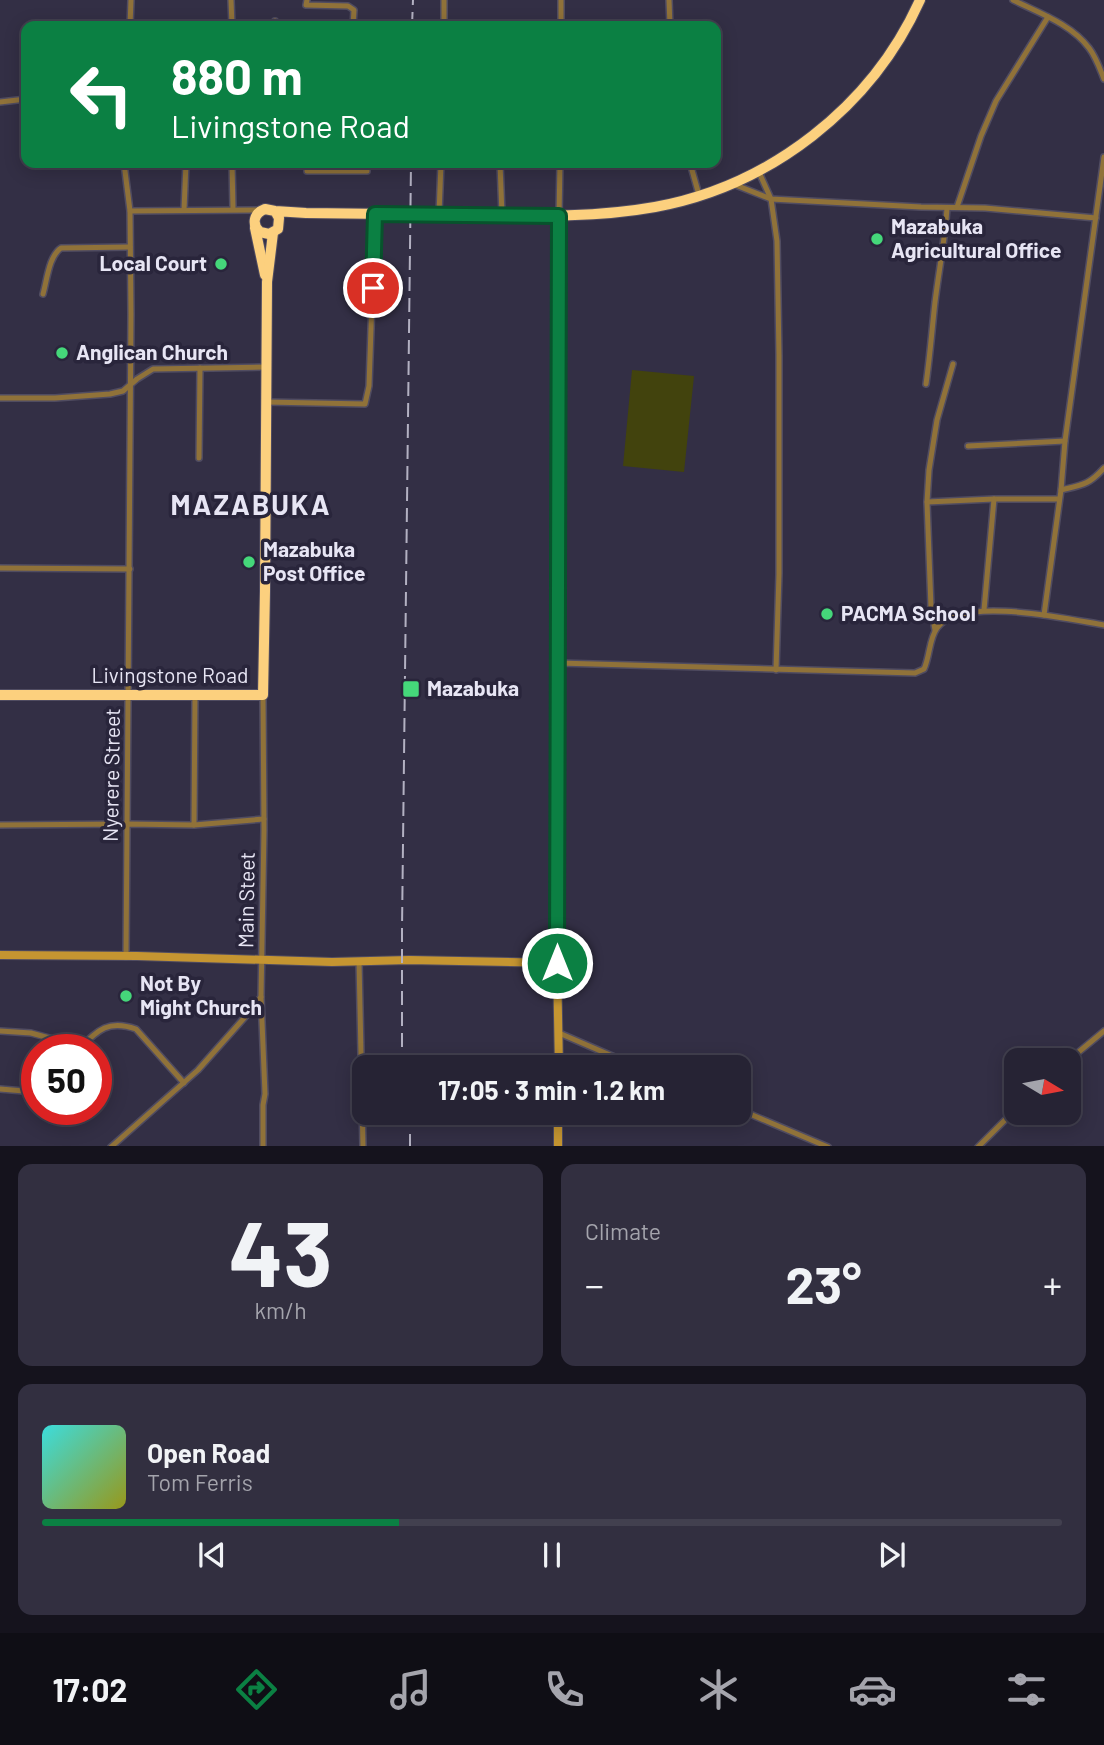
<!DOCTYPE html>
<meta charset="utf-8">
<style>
:root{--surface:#262334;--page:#322f40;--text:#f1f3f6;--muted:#a4a4ac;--line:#42404f;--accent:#0b8043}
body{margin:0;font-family:Barlow,sans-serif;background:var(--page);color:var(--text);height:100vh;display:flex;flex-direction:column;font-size:26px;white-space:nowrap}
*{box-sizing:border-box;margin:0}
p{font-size:23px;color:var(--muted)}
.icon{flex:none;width:38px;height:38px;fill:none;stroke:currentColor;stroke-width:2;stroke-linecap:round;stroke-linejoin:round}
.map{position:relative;height:1146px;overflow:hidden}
.sheet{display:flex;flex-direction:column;gap:18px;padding:18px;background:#15131d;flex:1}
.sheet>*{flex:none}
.guide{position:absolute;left:21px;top:21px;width:700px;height:147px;border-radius:14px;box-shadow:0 4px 18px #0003,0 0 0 2px var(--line);background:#0b8043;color:#fff;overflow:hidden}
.needle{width:46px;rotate:100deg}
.fabs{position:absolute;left:1004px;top:1048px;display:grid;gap:14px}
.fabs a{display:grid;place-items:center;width:77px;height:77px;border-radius:14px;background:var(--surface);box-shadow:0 4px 18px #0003,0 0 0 2px var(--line);font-size:35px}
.speed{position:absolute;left:21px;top:1034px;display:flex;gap:14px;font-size:35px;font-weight:700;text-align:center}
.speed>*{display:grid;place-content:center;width:91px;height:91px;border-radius:50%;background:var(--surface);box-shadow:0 4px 18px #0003,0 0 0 2px var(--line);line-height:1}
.speed .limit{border:10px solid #d22;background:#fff;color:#111}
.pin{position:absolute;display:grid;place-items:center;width:60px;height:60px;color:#fff;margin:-30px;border:4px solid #fff;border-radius:50%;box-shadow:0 2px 7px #0007}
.me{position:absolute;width:77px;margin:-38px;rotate:0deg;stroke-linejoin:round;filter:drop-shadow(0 0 5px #0008)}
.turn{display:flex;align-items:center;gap:24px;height:147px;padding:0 35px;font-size:32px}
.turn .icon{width:91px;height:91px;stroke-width:2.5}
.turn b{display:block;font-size:49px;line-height:60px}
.big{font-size:52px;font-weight:700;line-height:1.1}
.sheet .card{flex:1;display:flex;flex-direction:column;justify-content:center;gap:10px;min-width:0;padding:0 24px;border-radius:14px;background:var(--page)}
.sheet .dial{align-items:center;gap:0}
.dial b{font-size:91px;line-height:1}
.song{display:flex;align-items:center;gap:21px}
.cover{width:84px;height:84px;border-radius:10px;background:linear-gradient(135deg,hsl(180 70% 55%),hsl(60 70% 35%))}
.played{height:7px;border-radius:4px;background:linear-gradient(90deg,var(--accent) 35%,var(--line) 35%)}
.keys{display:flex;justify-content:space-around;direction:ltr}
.heat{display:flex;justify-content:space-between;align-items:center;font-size:38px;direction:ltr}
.sheet .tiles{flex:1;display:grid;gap:18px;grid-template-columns:1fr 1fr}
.card:last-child{grid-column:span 2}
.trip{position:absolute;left:352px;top:1055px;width:399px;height:70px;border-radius:14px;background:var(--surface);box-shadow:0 4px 18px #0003,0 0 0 2px var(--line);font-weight:700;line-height:70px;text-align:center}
.dock{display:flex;height:112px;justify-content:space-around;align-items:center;background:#0f0e15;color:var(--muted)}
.dock .icon{width:49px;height:49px}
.dock .selected{color:var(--accent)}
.dock b{font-size:32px;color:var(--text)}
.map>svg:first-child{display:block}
.green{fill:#42430d}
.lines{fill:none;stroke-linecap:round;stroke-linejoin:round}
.street-casing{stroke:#504c61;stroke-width:8}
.secondary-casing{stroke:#504c61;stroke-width:10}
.highway-casing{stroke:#504c61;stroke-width:12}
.street{stroke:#907239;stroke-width:5}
.secondary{stroke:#c59531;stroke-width:8}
.highway{stroke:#fcd07e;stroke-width:10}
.rail{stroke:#b3b1c2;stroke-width:2;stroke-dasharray:14 7;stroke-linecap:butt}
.route-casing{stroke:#07532c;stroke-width:18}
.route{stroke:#0b8043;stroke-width:12}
.poi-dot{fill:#45d77a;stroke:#29253b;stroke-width:2.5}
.labels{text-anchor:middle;stroke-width:7;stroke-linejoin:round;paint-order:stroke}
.poi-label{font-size:21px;font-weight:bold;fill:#e7e5f4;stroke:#29253b;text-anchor:start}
.street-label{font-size:21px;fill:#e7e5f4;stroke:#29253b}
.district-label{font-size:28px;font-weight:bold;letter-spacing:2px;fill:#e7e5f4;stroke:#29253b}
</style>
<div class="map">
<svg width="1104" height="1147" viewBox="0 0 1104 1147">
<rect width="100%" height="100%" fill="#332f45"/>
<path class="green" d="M632,370L694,376L684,472L623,466Z"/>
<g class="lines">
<g class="street-casing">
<g id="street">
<path d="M231,0L232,26"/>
<path d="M307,0L306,5L348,6L354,10L353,26"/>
<path d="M669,0L670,26"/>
<path d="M1013,0C1039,13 1071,24 1089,48C1096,57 1100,69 1104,79"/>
<path d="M130,26L131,0"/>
<path d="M275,26V21"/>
<path d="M444,26V0"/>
<path d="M561,26V0"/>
<path d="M0,102L26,99"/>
<path d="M124,163L130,211L131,314L126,957"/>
<path d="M232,163L233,209"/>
<path d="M500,163L502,215"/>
<path d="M690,163L699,195"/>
<path d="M758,170L771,199L777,241L779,355V574L776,670"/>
<path d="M307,171H367"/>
<path d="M733,184L771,199L921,207L985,208L1096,218"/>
<path d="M957,207L981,136L996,101L1048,17"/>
<path d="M184,210L186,163"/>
<path d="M130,211L260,210"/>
<path d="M439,214L441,163"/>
<path d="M559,216L560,163"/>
<path d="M43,294C47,280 49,256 61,248L130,247"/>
<path d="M926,384C930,356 932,329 935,302C939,270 945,239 947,208"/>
<path d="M0,398H55L110,394L123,391L137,379L153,369L266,367"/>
<path d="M266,402L365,404L369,386L375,214"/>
<path d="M968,446L1065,441"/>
<path d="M199,458L200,368"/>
<path d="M1061,490C1082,485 1089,485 1104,468"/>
<path d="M927,502L994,499H1059"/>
<path d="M0,568L130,569"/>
<path d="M984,610L994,499"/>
<path d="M1044,615L1061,490L1065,441L1104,157"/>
<path d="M935,630L931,607L927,502L929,470L937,420L953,364"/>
<path d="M558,663L915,673L924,669C930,656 929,639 937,628C961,595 1068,619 1104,625"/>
<path d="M263,695L264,830L261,997L265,1094L263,1105V1147"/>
<path d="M0,825L127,824L194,825L195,695"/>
<path d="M194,825L264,819"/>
<path d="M359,961L363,1147"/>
<path d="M0,1031L31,1033L64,1042L87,1041"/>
<path d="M559,1033L640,1068"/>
<path d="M78,1050C97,1031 107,1019 136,1029L184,1083"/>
<path d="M1069,1060L1104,1031"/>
<path d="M0,1089L24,1091L37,1087"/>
<path d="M738,1109L828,1147"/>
<path d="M111,1147L198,1070L245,1017L261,997"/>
<path d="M978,1147L1017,1108"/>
</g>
</g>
<g class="secondary-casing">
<g id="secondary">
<path d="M0,955L137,956L332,962L409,960L557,963"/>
<path d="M559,1068L557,963L559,216"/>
<path d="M558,1147V1113"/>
</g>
</g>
<g class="highway-casing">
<g id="highway">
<path d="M275,211L279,218L278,229L269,234L260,232C251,224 254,213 265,209L275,211L306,213C361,214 415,214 470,215C531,216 594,218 655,207C770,186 872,107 920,0"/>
<path d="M255,228L265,275"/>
<path d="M0,695H263L265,591L267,282L273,233"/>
</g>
</g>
<use href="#street" class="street"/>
<use href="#secondary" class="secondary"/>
<use href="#highway" class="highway"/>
<g class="rail">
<path d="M412,26L413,0"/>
<path d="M402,1068V929L411,163"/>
<path d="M410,1113V1147"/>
</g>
</g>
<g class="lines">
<g class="route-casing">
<path id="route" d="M373,288L375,214L559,216L557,963"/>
</g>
<use href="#route" class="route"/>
</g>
<g class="poi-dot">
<circle cx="877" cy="239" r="7"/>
<circle cx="221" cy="264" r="7"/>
<circle cx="62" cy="353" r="7"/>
<circle cx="249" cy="562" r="7"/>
<circle cx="827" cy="614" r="7"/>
<rect x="402" y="680" width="18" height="18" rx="3.5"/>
<circle cx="126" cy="996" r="7"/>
</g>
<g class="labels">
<g class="poi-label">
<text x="891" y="234">Mazabuka<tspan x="891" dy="24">Agricultural Office</tspan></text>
<text x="207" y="271" text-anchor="end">Local Court</text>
<text x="76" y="360">Anglican Church</text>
<text x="263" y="557">Mazabuka<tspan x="263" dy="24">Post Office</tspan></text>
<text x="841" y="621">PACMA School</text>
<text x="427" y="696">Mazabuka</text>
<text x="140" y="991">Not By<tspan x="140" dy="24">Might Church</tspan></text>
</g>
<g class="street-label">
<text x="170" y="683">Livingstone Road</text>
<text transform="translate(112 775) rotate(-89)" y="7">Nyerere Street</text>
<text transform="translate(247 900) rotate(-89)" y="7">Main Steet</text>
</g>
<g class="district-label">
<text x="251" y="515">MAZABUKA</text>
</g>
</g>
</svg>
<div class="fabs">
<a><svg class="needle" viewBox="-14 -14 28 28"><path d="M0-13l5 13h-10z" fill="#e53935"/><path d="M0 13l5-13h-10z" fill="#a4a4ac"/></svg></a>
</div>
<div class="speed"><div class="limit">50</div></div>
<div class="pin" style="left:373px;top:288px;background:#d93025"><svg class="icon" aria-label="arrive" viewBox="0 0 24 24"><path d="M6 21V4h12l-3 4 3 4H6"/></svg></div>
<svg class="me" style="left:557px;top:963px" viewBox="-20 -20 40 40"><circle r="17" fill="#0b8043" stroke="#fff" stroke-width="3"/><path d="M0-11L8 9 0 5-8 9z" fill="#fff"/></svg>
<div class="trip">17:05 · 3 min · 1.2 km</div>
<div class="guide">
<div class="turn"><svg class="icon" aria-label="left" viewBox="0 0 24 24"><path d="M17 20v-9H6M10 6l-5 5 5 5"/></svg><div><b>880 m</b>Livingstone Road</div></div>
</div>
</div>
<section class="sheet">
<div class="tiles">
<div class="card dial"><b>43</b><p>km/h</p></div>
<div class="card"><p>Climate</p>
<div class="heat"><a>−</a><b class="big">23°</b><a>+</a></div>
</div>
<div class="card">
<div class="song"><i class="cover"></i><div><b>Open Road</b><p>Tom Ferris</p></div></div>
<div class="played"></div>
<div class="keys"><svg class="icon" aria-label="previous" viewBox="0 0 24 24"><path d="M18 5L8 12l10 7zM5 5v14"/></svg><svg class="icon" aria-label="pause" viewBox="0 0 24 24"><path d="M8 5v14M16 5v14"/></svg><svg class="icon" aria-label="next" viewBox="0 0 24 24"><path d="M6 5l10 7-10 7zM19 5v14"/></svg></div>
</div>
</div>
</section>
<nav class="dock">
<b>17:02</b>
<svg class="icon selected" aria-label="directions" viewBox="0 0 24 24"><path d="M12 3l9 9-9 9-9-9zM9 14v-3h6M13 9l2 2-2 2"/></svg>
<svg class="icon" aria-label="music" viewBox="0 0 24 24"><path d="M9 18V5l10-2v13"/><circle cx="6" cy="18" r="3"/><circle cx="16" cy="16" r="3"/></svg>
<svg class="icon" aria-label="phone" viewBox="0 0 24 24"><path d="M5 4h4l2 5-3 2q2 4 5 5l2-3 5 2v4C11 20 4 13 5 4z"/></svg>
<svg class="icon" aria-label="climate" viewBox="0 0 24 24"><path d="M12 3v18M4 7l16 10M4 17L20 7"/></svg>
<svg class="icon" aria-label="car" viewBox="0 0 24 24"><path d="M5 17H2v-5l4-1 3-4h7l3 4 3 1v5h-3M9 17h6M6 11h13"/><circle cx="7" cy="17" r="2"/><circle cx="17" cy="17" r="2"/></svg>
<svg class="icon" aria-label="filters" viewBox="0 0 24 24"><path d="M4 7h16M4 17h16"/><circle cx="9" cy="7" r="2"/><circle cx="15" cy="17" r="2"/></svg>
</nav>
